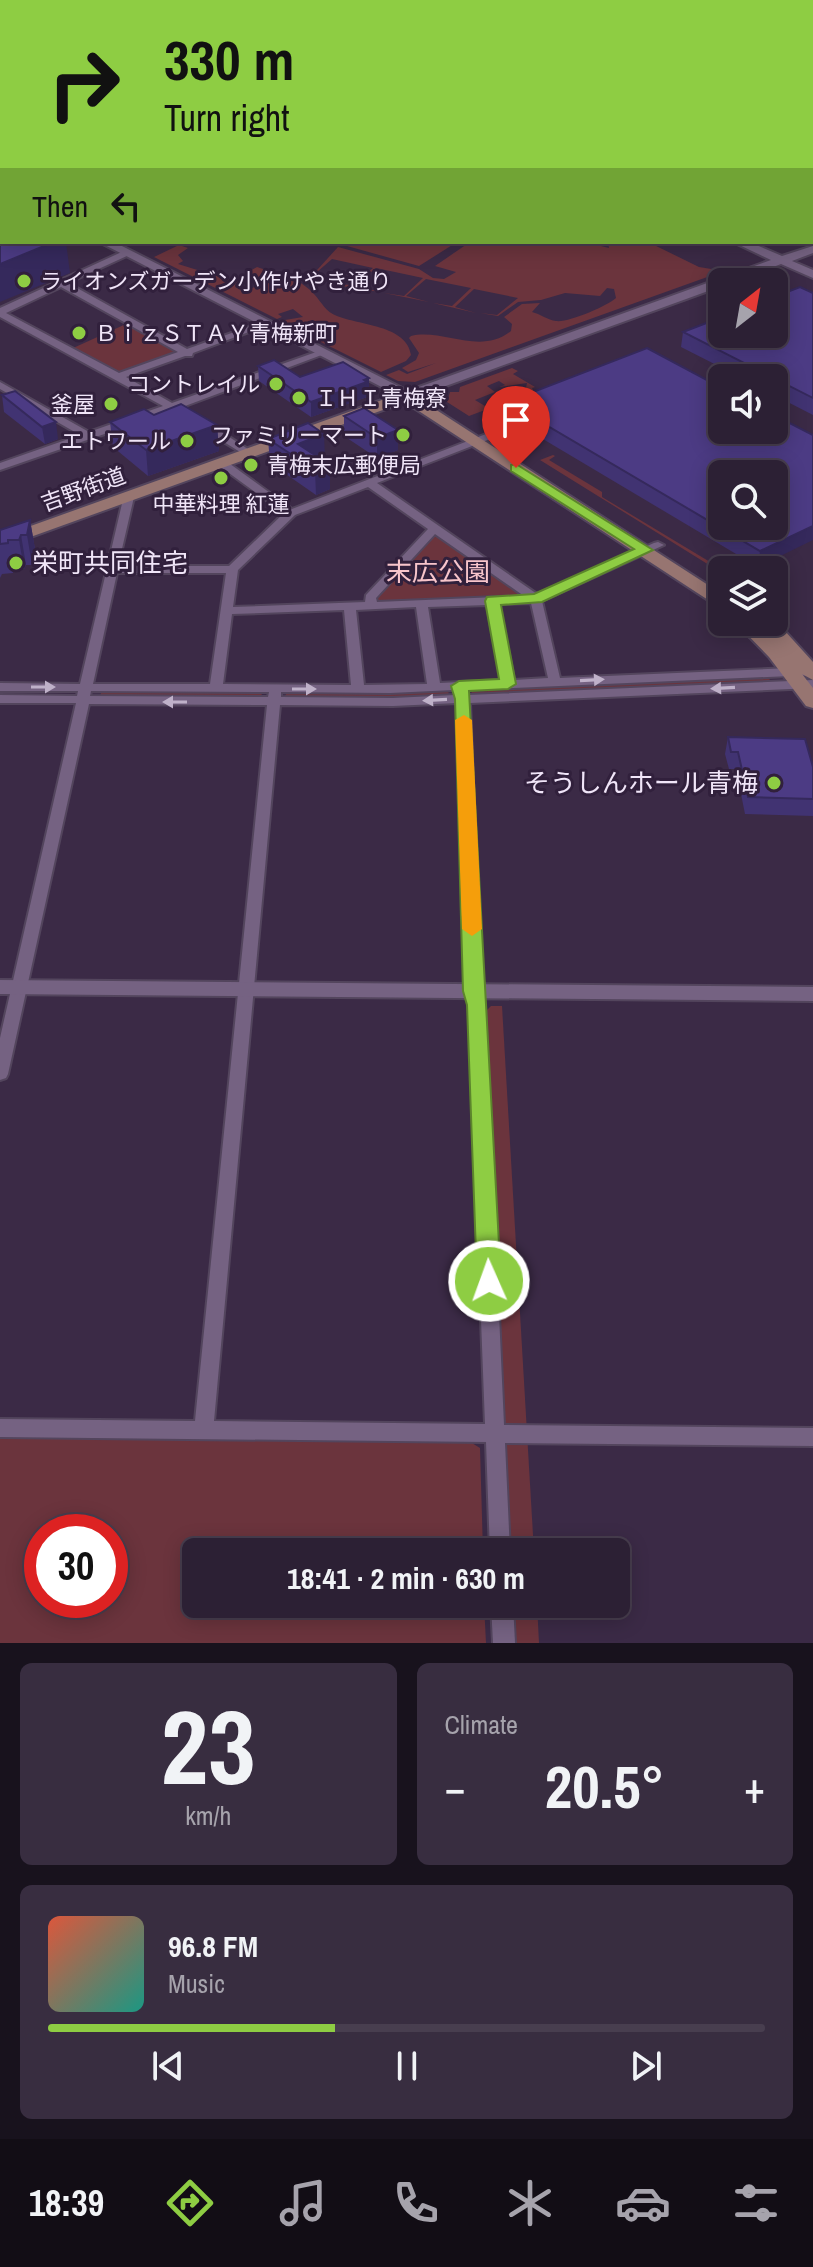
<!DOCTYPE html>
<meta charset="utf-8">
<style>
:root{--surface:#2c2034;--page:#382d40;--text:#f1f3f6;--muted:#a6a3ac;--line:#483e4f;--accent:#8ecd43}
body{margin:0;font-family:"Archivo Narrow","Noto Sans JP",sans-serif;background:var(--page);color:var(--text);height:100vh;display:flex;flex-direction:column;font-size:30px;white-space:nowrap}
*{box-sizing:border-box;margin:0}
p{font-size:26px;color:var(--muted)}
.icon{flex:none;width:44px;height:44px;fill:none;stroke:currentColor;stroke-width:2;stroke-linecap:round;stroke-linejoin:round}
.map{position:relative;height:1643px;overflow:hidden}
.sheet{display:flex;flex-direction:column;gap:20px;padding:20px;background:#18121d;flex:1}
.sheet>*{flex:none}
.hud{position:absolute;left:0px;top:0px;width:814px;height:244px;box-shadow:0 4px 20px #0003,0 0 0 2px var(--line);background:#8ecd43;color:#111;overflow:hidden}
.needle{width:52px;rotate:31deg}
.controls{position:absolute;left:708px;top:268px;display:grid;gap:16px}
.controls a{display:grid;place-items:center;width:80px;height:80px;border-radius:12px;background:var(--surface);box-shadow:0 4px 20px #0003,0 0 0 2px var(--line);font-size:40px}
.speed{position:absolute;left:24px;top:1514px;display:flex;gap:16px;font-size:40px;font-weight:700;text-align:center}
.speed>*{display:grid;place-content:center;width:104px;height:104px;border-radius:50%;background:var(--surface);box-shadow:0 4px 20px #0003,0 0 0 2px var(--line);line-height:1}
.speed .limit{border:12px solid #d22;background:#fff;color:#111}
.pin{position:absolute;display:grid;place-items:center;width:68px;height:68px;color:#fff;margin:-82px -34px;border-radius:50% 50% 50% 0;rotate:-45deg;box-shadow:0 0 8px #0007}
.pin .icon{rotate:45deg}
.me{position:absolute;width:88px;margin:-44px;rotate:358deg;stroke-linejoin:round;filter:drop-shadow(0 0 6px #0008)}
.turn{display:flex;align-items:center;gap:28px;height:168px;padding:0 32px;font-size:36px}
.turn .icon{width:104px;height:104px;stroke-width:2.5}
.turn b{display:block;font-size:56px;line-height:68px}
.then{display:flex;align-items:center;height:76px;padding:0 32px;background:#0003;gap:16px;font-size:30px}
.big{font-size:60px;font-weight:700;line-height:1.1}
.sheet .widget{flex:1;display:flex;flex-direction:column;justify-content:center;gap:12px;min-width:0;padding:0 28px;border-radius:12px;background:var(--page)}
.sheet .dial{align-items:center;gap:0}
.dial b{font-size:104px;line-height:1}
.song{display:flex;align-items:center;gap:24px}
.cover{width:96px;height:96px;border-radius:12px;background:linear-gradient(135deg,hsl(10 70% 55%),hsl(170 70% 35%))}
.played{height:8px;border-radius:4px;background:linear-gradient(90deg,var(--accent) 40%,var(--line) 40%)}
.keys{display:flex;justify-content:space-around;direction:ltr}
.heat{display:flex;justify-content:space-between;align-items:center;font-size:44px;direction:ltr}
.sheet .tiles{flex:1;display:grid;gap:20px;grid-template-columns:1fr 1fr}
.widget:last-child{grid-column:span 2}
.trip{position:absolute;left:182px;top:1538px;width:448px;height:80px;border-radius:12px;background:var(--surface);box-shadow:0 4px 20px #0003,0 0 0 2px var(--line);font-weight:700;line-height:80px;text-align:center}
.tabs{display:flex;height:128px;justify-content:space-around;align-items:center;background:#120d15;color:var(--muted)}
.tabs .icon{width:56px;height:56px}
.tabs .selected{color:var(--accent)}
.tabs b{font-size:36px;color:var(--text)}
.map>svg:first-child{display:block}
.green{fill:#6b343d;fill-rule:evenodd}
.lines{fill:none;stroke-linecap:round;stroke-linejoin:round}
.minor-casing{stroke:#53455d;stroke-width:4}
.tertiary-casing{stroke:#53455d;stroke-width:4}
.secondary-casing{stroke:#53455d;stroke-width:4}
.primary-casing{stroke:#53455d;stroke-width:4}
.minor{fill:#756282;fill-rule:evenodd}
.tertiary{fill:#756282;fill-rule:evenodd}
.secondary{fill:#977571;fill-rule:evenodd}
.primary{fill:#b9885f;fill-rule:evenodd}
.wall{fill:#413372}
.shaded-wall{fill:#35295c}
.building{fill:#4c3b84;stroke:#35295c;stroke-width:2;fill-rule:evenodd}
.oneway{fill:#bfb1c9}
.route{fill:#8ecd43;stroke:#5c852c;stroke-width:2}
.slow{fill:#f59e0b}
.poi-dot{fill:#8ecd43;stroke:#31203c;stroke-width:3}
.labels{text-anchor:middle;stroke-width:6;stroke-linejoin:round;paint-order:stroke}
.far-poi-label{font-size:22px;fill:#f0e5f8;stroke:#31203c;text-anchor:start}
.far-street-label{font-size:22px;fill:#f0e5f8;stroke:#31203c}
.poi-label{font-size:26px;fill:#f0e5f8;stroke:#31203c;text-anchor:start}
.park-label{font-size:26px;fill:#f8c5cb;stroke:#31203c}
</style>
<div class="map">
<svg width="813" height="1643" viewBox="0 0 813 1643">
<rect width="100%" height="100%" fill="#3b2a46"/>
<g class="green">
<path d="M353,242H457L419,266L347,246Z"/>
<path d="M470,242H585L609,248L608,242H648L699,267L724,271L415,382L398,381L386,375L399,370L407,374L436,363L408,372L402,368L416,360L419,353L409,338L411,336C442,328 480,356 511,331L512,324L504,317L522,304L540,303L532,312C540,314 548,320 556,321C568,323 607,306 616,298L614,289L607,288L600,296L565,293L541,300L518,302L498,316L480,313L497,315L518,298L474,289L455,307L476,313L433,303L452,306L471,288L426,279L406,296L429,302L384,293L404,296L423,278L376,268L355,285L380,292L329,284L353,285L373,268L332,259L309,279L312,282L323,284L308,280L338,247L419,269L433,278L444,279L456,272L435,266Z"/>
<path d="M179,245L188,248L178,255L183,261L178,264L233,281L257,267L272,272L236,286L244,291L271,281L267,278L276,273C291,277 304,283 314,294C322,303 326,312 337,316C358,325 407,325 411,355L406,361L381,372L279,321L303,317L293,309L278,314L282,317L277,319L154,257Z"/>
<path d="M126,324H131L181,352L122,373L71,349Z"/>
<path d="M512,368L518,371L513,374L535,387L532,388L535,394L525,393L527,383L499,387L505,385L499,381L487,386L495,392L475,400L485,406V410L469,416L447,402L450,392H459L460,387Z"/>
<path d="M553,455L555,456L549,460L602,492V497L720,568L731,570H722V573L540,460Z"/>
<path d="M433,536H438L520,593L518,596L379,602L377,598Z"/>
<path d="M764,675L770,679L767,683L476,696L471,692Z"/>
<path d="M102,690L260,692L262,695L259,698L100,696Z"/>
<path d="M446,690L449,693L446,696L290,699L285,696L288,691Z"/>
<path d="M491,1006H502L534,1552H509L485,1012Z"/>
<path d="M0,1434L467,1440L480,1448L483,1552H196V1604H484L486,1643H0ZM42,1532H110V1600H42Z"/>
<path d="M511,1604H537L539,1643H513Z"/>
</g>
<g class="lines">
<g class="minor-casing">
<g id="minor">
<rect x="812" y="5" width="1" height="5"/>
<rect x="0" y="9" width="2" height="4"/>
<path d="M0,38H2L0,43Z"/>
<rect x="812" y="65" width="1" height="4"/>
<rect x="0" y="87" width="2" height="5"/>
<rect x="812" y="133" width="1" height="5"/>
<rect x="812" y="144" width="1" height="4"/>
<rect x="812" y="207" width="1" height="6"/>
<rect x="812" y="222" width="1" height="6"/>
<path d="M126,250L130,253L129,255L68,283L187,349L262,322L270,324L193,353L192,356H185L126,377L172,403L319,351L327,353L177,409L0,470V463L80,435L0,389V382L89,432L163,406L0,317V308ZM61,287L178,352L119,373L6,313Z"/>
<path d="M202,421L206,422L254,453L249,456L245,455L198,426V422Z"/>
<path d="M486,434L490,435V439L377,483L537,594L654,543L658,542L664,545L542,601L560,678L813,667V675L467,690L468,695L813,680V688L470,703L481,991L485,1005L504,1425L813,1428V1446L505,1443L510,1552H490L486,1442L0,1437V1419L195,1421L267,705L89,704L8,1074L6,1078L0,1080V1038L76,703H0V695L77,696L78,691H0V683L80,684L124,495L128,494L134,497L118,566H229L284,513L218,465V461H226L292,509ZM368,487L428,529L366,595L365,602L233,607L238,570L295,515ZM435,534L524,596L377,602L376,598ZM117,573H226L210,684H93ZM531,603L548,678L514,680L499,604ZM487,605L501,680L440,683L428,607ZM416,607L427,684L364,685L356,610ZM344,610L351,685L223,684L232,614ZM454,690L455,695L393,698L281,697V692L390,693ZM91,691L269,692L268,697L90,696ZM457,703L465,991L469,1005L485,1424L214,1421L280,705L393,706Z"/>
<path d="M491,1604H513L515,1643H493Z"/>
</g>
</g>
<g class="tertiary-casing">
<g id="tertiary">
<path d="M135,0H148L150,2H137Z"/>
<rect x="812" y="29" width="1" height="6"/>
<rect x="0" y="50" width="2" height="6"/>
<path d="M2,79V85L0,86V80Z"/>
<rect x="0" y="203" width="2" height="7"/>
<path d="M99,242H114L408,391L771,260L733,242H749L782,256L813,246V253L792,261L813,270V278L781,264L733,282H722V286L407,400Z"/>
<path d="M0,980L813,987V1001L0,994Z"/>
</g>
</g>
<g class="secondary-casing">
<g id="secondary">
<path d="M407,391L722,594V609L405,402L0,548V537Z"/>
<path d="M735,622H756L768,634L777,628L784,630L813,662V680L802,674L813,688V708L806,706L769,657Z"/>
</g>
</g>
<g class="primary-casing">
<g id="primary">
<path d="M685,0H701L702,2H686Z"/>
<rect x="812" y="33" width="1" height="6"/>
</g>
</g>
<use href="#minor" class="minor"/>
<use href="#tertiary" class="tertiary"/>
<use href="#secondary" class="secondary"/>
<use href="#primary" class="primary"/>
</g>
<g class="wall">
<path d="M813,293V415L774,395V378H742L681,347L683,332Z"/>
<path d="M258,366L300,377L369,378V393L367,394V397L311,417L259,381Z"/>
<path d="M2,395L58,439L45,444L4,412Z"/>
<path d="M507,402L813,435L758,567L506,417Z"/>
<path d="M154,415L217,425L219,451L148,476L113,447L110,422Z"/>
<path d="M344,416L398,450L377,458L344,436Z"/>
<path d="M268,439L325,458L321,459L330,489L316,495L270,463Z"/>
<path d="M30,520L35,549L32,565H26L24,569L13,570V573L2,574L0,578V530Z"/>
<path d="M728,737L813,767V816L745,814L736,769H729L725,754Z"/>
</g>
<g class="shaded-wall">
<path d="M54,242H66L70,273L0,302V264Z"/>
<path d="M369,378V393L367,394V397L311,417V402Z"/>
<path d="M56,422L58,439L45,444L42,427Z"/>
<path d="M217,425L219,451L148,476L146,450Z"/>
<path d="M398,430V450L377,458V438Z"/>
<path d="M324,434L325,458L307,465L298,444Z"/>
<path d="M330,465V489L316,495L315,470Z"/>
<path d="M30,520L35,549L32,565L27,535Z"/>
<path d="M813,526V540L758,567L760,551Z"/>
<path d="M21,535L26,565L24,569L19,540Z"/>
</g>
<g class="building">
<path d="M2,236V242H54L0,264V237Z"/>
<path d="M800,287L813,293V398L683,332L722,317V334H774V297Z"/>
<path d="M647,348L722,388V430H774V415L813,435V526L760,551L507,402ZM722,474H774V526H722Z"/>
<path d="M274,360L300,377L343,362L369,378L364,380L367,382L311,402L258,366Z"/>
<path d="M15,391L56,422L42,427L2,395Z"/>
<path d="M181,404L217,425L146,450L110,422L144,409L154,415Z"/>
<path d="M364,408L398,430L377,438L344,416Z"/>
<path d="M308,423L324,434L298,444L330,465L315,470L268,439Z"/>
<path d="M30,520L27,535H21L19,540H8V543L0,544V530Z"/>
<path d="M728,737L805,739L813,767V799L748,797L738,752H731Z"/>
</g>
<defs><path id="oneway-solid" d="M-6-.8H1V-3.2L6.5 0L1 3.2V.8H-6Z" transform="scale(2)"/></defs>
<g class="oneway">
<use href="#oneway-solid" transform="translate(592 680) rotate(-3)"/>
<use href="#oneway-solid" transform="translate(43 687)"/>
<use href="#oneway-solid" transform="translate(723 688) rotate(177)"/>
<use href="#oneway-solid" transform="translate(304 689)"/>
<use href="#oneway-solid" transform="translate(435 700) rotate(177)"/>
<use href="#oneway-solid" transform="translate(175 702) rotate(-180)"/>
</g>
<path class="route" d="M516,464L653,550L542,602L501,605L516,684L508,689L469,691L501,1281L498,1288L489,1291L481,1288L477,1281L467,1005L463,991L455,699L451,686L459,681L499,679L485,601L487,597L534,594L634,549L511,471V465Z"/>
<path class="slow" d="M464,715L472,720L482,929L472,936L462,929L455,720Z"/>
<g class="poi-dot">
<circle cx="24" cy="281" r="8"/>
<circle cx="79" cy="333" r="8"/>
<circle cx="276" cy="384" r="8"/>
<circle cx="299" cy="398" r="8"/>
<circle cx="111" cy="404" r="8"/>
<circle cx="403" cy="435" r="8"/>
<circle cx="187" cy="441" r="8"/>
<circle cx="251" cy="465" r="8"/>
<circle cx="221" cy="478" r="8"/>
<circle cx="16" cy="563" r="8"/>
<circle cx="774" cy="783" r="8"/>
</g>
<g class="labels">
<g class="far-poi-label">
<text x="40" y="289">ライオンズガーデン小作けやき通り</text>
<text x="95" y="341">ＢｉｚＳＴＡＹ青梅新町</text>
<text x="260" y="392" text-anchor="end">コントレイル</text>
<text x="315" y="406">ＩＨＩ青梅寮</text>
<text x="95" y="412" text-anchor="end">釜屋</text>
<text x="387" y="443" text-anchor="end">ファミリーマート</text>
<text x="171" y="449" text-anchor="end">エトワール</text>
<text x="267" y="473">青梅末広郵便局</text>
<text x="221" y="512" text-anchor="middle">中華料理 紅蓮</text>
</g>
<g class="far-street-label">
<text transform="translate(83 489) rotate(-20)" y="8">吉野街道</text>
</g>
<g class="poi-label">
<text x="32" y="572">栄町共同住宅</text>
<text x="758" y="792" text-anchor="end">そうしんホール青梅</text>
</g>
<g class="park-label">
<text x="438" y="581">末広公園</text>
</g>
</g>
</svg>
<div class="controls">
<a><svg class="needle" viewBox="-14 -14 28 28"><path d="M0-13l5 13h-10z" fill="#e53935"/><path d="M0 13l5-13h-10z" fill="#a6a3ac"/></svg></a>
<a><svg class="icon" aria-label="sound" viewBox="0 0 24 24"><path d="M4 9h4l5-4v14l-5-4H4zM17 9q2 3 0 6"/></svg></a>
<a><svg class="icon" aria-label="search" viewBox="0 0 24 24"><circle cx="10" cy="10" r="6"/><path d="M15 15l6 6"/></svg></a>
<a><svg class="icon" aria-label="layers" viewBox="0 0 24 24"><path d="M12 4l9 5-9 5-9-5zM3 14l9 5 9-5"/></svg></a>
</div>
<div class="speed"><div class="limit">30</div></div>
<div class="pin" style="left:516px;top:468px;background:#d93025"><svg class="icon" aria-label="arrive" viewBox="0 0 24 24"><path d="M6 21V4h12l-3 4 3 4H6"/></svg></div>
<svg class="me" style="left:489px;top:1281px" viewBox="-20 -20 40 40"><circle r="17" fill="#8ecd43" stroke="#fff" stroke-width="3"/><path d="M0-11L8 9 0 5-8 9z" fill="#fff"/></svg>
<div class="trip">18:41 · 2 min · 630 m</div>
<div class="hud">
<div class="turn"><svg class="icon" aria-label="right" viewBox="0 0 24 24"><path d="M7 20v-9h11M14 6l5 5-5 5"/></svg><div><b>330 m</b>Turn right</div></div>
<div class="then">Then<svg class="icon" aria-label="left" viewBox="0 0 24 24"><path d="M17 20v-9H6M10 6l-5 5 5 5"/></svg></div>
</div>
</div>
<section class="sheet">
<div class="tiles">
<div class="widget dial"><b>23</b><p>km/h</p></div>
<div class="widget"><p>Climate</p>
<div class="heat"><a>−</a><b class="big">20.5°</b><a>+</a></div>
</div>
<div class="widget">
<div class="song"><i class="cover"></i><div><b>96.8 FM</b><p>Music</p></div></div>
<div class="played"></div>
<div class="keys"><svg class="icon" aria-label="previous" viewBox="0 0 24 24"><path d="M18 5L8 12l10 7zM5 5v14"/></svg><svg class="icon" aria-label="pause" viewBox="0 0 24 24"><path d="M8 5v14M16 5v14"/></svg><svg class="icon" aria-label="next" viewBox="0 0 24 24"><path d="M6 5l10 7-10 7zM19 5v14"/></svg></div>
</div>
</div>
</section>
<nav class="tabs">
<b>18:39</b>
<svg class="icon selected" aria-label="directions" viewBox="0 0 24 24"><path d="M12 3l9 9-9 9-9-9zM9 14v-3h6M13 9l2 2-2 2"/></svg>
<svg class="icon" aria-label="music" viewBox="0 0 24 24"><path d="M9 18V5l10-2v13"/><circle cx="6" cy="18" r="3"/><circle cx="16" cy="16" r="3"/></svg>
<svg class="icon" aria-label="phone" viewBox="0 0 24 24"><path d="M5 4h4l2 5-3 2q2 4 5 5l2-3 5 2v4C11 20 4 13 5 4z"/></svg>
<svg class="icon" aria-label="climate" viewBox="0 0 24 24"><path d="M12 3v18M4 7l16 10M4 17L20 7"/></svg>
<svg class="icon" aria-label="car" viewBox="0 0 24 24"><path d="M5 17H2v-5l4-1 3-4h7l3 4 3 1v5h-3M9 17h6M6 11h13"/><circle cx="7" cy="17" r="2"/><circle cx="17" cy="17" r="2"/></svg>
<svg class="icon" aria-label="filters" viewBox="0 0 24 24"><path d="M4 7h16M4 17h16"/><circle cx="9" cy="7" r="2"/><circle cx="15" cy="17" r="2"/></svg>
</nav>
